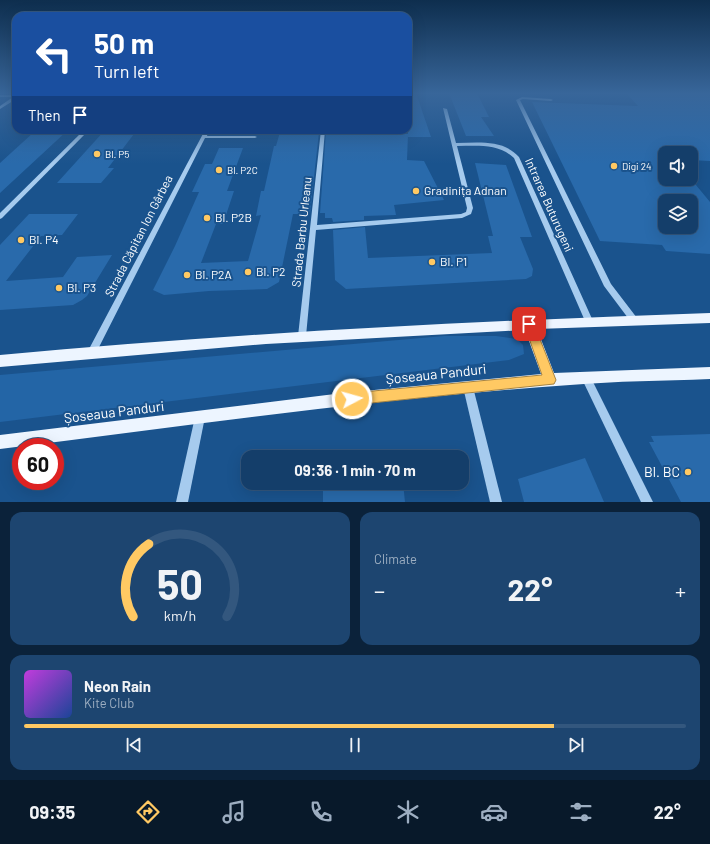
<!DOCTYPE html>
<meta charset="utf-8">
<style>
:root{--surface:#143e6a;--page:#1d4570;--text:#f1f3f6;--muted:#9daec1;--line:#33577e;--accent:#ffc963}
body{margin:0;font-family:Barlow,sans-serif;background:var(--page);color:var(--text);height:100vh;display:flex;flex-direction:column;font-size:15px;white-space:nowrap}
*{box-sizing:border-box;margin:0}
p{font-size:13px;color:var(--muted)}
.icon{flex:none;width:22px;height:22px;fill:none;stroke:currentColor;stroke-width:2;stroke-linecap:round;stroke-linejoin:round}
.map{position:relative;height:502px;overflow:hidden}
.panel{display:flex;flex-direction:column;gap:10px;padding:10px;background:#0b223a;flex:1}
.panel>*{flex:none}
.guide{position:absolute;left:12px;top:12px;width:400px;height:122px;border-radius:12px;box-shadow:0 4px 16px #0002,0 0 0 1px var(--line);background:#1a4fa0;color:#fff;overflow:hidden}
.buttons{position:absolute;left:658px;top:146px;display:grid;gap:8px}
.buttons a{display:grid;place-items:center;width:40px;height:40px;border-radius:8px;background:var(--surface);box-shadow:0 4px 16px #0002,0 0 0 1px var(--line);font-size:20px}
.speed{position:absolute;left:12px;top:438px;display:flex;gap:8px;font-size:20px;font-weight:700;text-align:center}
.speed>*{display:grid;place-content:center;width:52px;height:52px;border-radius:50%;background:var(--surface);box-shadow:0 4px 16px #0002,0 0 0 1px var(--line);line-height:1}
.speed .limit{border:6px solid #d22;background:#fff;color:#111}
.pin{position:absolute;display:grid;place-items:center;width:34px;height:34px;color:#fff;margin:-17px;border-radius:8px;box-shadow:0 2px 6px #0006}
.me{position:absolute;width:44px;margin:-22px;rotate:84deg;stroke-linejoin:round;filter:drop-shadow(0 0 3px #0008)}
.turn{display:flex;align-items:center;gap:14px;height:84px;padding:0 16px;font-size:18px}
.turn .icon{width:52px;height:52px;stroke-width:2.5}
.turn b{display:block;font-size:28px;line-height:34px}
.then{display:flex;align-items:center;height:38px;padding:0 16px;background:#0003;gap:8px;font-size:15px}
.big{font-size:30px;font-weight:700;line-height:1.1}
.panel .widget{flex:1;display:flex;flex-direction:column;justify-content:center;gap:6px;min-width:0;padding:0 14px;border-radius:12px;background:var(--page)}
.panel .dial{align-items:center;gap:0}
.dial svg{height:104px;overflow:visible;fill:none;stroke:var(--line);stroke-width:7;stroke-linecap:round;text-anchor:middle}
.dial text{fill:var(--text);stroke:none}
.song{display:flex;align-items:center;gap:12px}
.cover{width:48px;height:48px;border-radius:6px;background:linear-gradient(135deg,hsl(290 70% 55%),hsl(220 70% 35%))}
.played{height:4px;border-radius:2px;background:linear-gradient(90deg,var(--accent) 80%,var(--line) 80%)}
.keys{display:flex;justify-content:space-around;direction:ltr}
.heat{display:flex;justify-content:space-between;align-items:center;font-size:22px;direction:ltr}
.panel .tiles{flex:1;display:grid;gap:10px;grid-template-columns:1fr 1fr}
.widget:last-child{grid-column:span 2}
.trip{position:absolute;left:241px;top:450px;width:228px;height:40px;border-radius:12px;background:var(--surface);box-shadow:0 4px 16px #0002,0 0 0 1px var(--line);font-weight:700;line-height:40px;text-align:center}
.menu{display:flex;height:64px;justify-content:space-around;align-items:center;background:#08192a;color:var(--muted)}
.menu .icon{width:28px;height:28px}
.menu .current{color:var(--accent)}
.menu b{font-size:18px;color:var(--text)}
.map>svg:first-child{display:block}
.green{fill:#2365a6}
.building{fill:#296aab;fill-rule:evenodd}
.lines{fill:none;stroke-linecap:round;stroke-linejoin:round}
.minor{fill:#a6cbee;fill-rule:evenodd}
.major{fill:#edf5ff;fill-rule:evenodd}
.route{fill:#ffc963;stroke:#a68340}
.poi-dot{fill:#ffc963;stroke:#1a538d;stroke-width:1.5}
.labels{text-anchor:middle;stroke-width:4;stroke-linejoin:round;paint-order:stroke}
.far-poi-label{font-size:10px;fill:#fff;stroke:#1a538d;text-anchor:start}
.poi-label{font-size:12px;fill:#fff;stroke:#1a538d;text-anchor:start}
.street-label{font-size:12px;fill:#fff;stroke:#1a538d}
.near-street-label{font-size:14px;fill:#fff;stroke:#1a538d}
.near-poi-label{font-size:14px;fill:#fff;stroke:#1a538d;text-anchor:end}
</style>
<div class="map">
<svg width="710" height="502" viewBox="0 0 710 502">
<rect width="100%" height="100%" fill="#1a538d"/>
<path class="green" d="M444,336H496L517,339L523,345L524,354L509,360L0,422V375Z"/>
<g class="building">
<path d="M408,93H416L431,137H408V135L407,160L424,161L444,200L394,205L396,215L364,216V220L333,222L332,218H325V213H320L326,132L330,130H376V134H408Z"/>
<path d="M449,93H477L489,117H481L494,136H466Z"/>
<path d="M626,93H710V161L691,160V153H665V179H691L710,202V254L666,251L662,245L600,241L532,102L638,106ZM665,201H691V227H665Z"/>
<path d="M46,130H68L0,193V163L34,132H43Z"/>
<path d="M105,130H137L108,168H114L101,183H57Z"/>
<path d="M280,132H319L310,214H293L279,282L267,289L209,291L164,295L153,290L175,246L199,192H192L205,164H212L219,148H243L227,191H234L223,224H216L201,263L248,261L261,215L256,216L261,191H264L274,146H276Z"/>
<path d="M475,163L506,165L532,237H520L533,269L532,276L526,279L346,289L335,280L333,230L365,227L368,258L492,253L488,236H493Z"/>
<path d="M29,214H78L62,235L41,236L6,281L63,277L77,257L112,255L87,296L82,300L73,305L0,310V245Z"/>
<path d="M710,434V502H681L649,442H654L651,436Z"/>
<path d="M585,458L604,502H524L518,479Z"/>
<path d="M323,483H403L405,502H323Z"/>
</g>
<g class="lines">
<g class="minor">
<path d="M0,95H16V99L0,109V106L13,97H0Z"/>
<path d="M522,97L551,99L553,100L551,101L523,99L520,100L611,284L637,318L638,320L637,322L634,323L631,322L604,286L516,100Z"/>
<path d="M443,108L447,109L456,143C478,143 503,139 519,157L593,321L592,323L589,324L586,323L585,321L514,158C498,143 477,146 457,146L473,208L471,214L462,218L316,230L306,336L305,339L302,340L299,339L298,336L321,130H325L317,225L461,214L466,212L467,208Z"/>
<path d="M84,130H89L2,218L0,219V213Z"/>
<path d="M205,130H209L207,136H255L257,137L255,138H205L95,355L92,356L89,355L88,352L89,349Z"/>
<path d="M586,373L589,374L653,502H641L581,377L583,374Z"/>
<path d="M468,382L471,384L473,387L502,502H490L463,387L465,384Z"/>
<path d="M200,412L204,413L205,417L188,502H176L195,417L196,413Z"/>
</g>
<path class="major" d="M710,313V323L537,329L554,373L710,367V379C663,381 617,381 570,385C380,398 190,425 0,449V435L343,393L541,374L525,330L266,344L0,367V355C236,333 473,321 710,313Z"/>
</g>
<linearGradient id="sky" x2="0" y2="1"><stop stop-color="#0e2e4e"/><stop offset="0.57" stop-color="#38669a"/><stop offset="1" stop-color="#38669a" stop-opacity="0"/></linearGradient>
<rect width="710" height="164" fill="url(#sky)"/>
<path class="route" d="M529,320L533,321L534,324L556,380L554,384L352,405L347,403L345,399L347,394L352,393L542,375L524,324L525,321Z"/>
<g class="poi-dot">
<circle cx="97" cy="154" r="4"/>
<circle cx="614" cy="166" r="4"/>
<circle cx="219" cy="170" r="4"/>
<circle cx="416" cy="191" r="4"/>
<circle cx="207" cy="218" r="4"/>
<circle cx="21" cy="240" r="4"/>
<circle cx="432" cy="262" r="4"/>
<circle cx="248" cy="272" r="4"/>
<circle cx="187" cy="275" r="4"/>
<circle cx="59" cy="288" r="4"/>
<circle cx="688" cy="472" r="4"/>
</g>
<g class="labels">
<g class="far-poi-label">
<text x="105" y="158">Bl. P5</text>
<text x="622" y="170">Digi 24</text>
<text x="227" y="174">Bl. P2C</text>
</g>
<g class="poi-label">
<text x="424" y="195">Gradinița Adnan</text>
<text x="215" y="222">Bl. P2B</text>
<text x="29" y="244">Bl. P4</text>
<text x="440" y="266">Bl. P1</text>
<text x="256" y="276">Bl. P2</text>
<text x="195" y="279">Bl. P2A</text>
<text x="67" y="292">Bl. P3</text>
</g>
<g class="street-label">
<text transform="translate(549 205) rotate(66)" y="4">Intrarea Buturugeni</text>
<text transform="translate(302 232) rotate(-84)" y="4">Strada Barbu Urleanu</text>
<text transform="translate(139 236) rotate(-63)" y="4">Strada Căpitan Ion Gârbea</text>
</g>
<g class="near-street-label">
<text transform="translate(436 374) rotate(-6)" y="5">Șoseaua Panduri</text>
<text transform="translate(114 412) rotate(-7)" y="5">Șoseaua Panduri</text>
</g>
<g class="near-poi-label">
<text x="680" y="477">Bl. BC</text>
</g>
</g>
</svg>
<div class="buttons">
<a><svg class="icon" aria-label="sound" viewBox="0 0 24 24"><path d="M4 9h4l5-4v14l-5-4H4zM17 9q2 3 0 6"/></svg></a>
<a><svg class="icon" aria-label="layers" viewBox="0 0 24 24"><path d="M12 4l9 5-9 5-9-5zM3 14l9 5 9-5"/></svg></a>
</div>
<div class="speed"><div class="limit">60</div></div>
<div class="pin" style="left:529px;top:324px;background:#d93025"><svg class="icon" aria-label="arrive" viewBox="0 0 24 24"><path d="M6 21V4h12l-3 4 3 4H6"/></svg></div>
<svg class="me" style="left:352px;top:399px" viewBox="-20 -20 40 40"><circle r="17" fill="#ffc963" stroke="#fff" stroke-width="3"/><path d="M0-11L8 9 0 5-8 9z" fill="#fff"/></svg>
<div class="trip">09:36 · 1 min · 70 m</div>
<div class="guide">
<div class="turn"><svg class="icon" aria-label="left" viewBox="0 0 24 24"><path d="M17 20v-9H6M10 6l-5 5 5 5"/></svg><div><b>50 m</b>Turn left</div></div>
<div class="then">Then<svg class="icon" aria-label="arrive" viewBox="0 0 24 24"><path d="M6 21V4h12l-3 4 3 4H6"/></svg></div>
</div>
</div>
<section class="panel">
<div class="tiles">
<div class="widget dial"><svg viewBox="0 0 100 80">
<path d="M14 69A42 42 0 1 1 86 69"/>
<path d="M14 69A42 42 0 0 1 26 13" stroke="#ffc963"/>
<text x="50" y="56" font-size="32" font-weight="700">50</text>
<text x="50" y="72" font-size="11">km/h</text>
</svg></div>
<div class="widget"><p>Climate</p>
<div class="heat"><a>−</a><b class="big">22°</b><a>+</a></div>
</div>
<div class="widget">
<div class="song"><i class="cover"></i><div><b>Neon Rain</b><p>Kite Club</p></div></div>
<div class="played"></div>
<div class="keys"><svg class="icon" aria-label="previous" viewBox="0 0 24 24"><path d="M18 5L8 12l10 7zM5 5v14"/></svg><svg class="icon" aria-label="pause" viewBox="0 0 24 24"><path d="M8 5v14M16 5v14"/></svg><svg class="icon" aria-label="next" viewBox="0 0 24 24"><path d="M6 5l10 7-10 7zM19 5v14"/></svg></div>
</div>
</div>
</section>
<nav class="menu">
<b>09:35</b>
<svg class="icon current" aria-label="directions" viewBox="0 0 24 24"><path d="M12 3l9 9-9 9-9-9zM9 14v-3h6M13 9l2 2-2 2"/></svg>
<svg class="icon" aria-label="music" viewBox="0 0 24 24"><path d="M9 18V5l10-2v13"/><circle cx="6" cy="18" r="3"/><circle cx="16" cy="16" r="3"/></svg>
<svg class="icon" aria-label="phone" viewBox="0 0 24 24"><path d="M5 4h4l2 5-3 2q2 4 5 5l2-3 5 2v4C11 20 4 13 5 4z"/></svg>
<svg class="icon" aria-label="climate" viewBox="0 0 24 24"><path d="M12 3v18M4 7l16 10M4 17L20 7"/></svg>
<svg class="icon" aria-label="car" viewBox="0 0 24 24"><path d="M5 17H2v-5l4-1 3-4h7l3 4 3 1v5h-3M9 17h6M6 11h13"/><circle cx="7" cy="17" r="2"/><circle cx="17" cy="17" r="2"/></svg>
<svg class="icon" aria-label="filters" viewBox="0 0 24 24"><path d="M4 7h16M4 17h16"/><circle cx="9" cy="7" r="2"/><circle cx="15" cy="17" r="2"/></svg>
<b>22°</b>
</nav>
